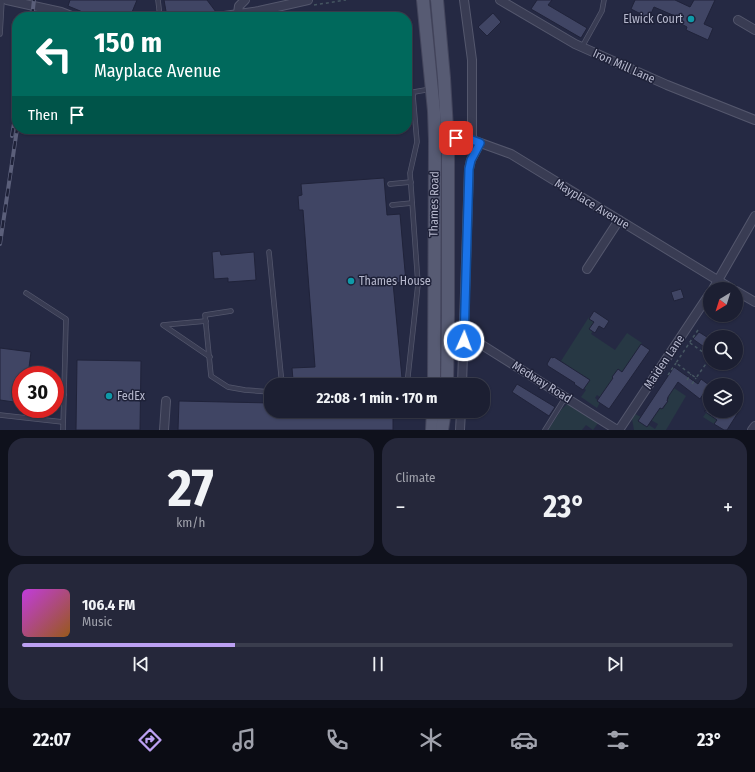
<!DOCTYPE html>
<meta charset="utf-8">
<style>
:root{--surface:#1c1f32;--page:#25273a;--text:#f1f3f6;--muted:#a0a2ac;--line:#3a3d4d;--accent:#bca0f2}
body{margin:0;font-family:"Fira Sans Condensed",sans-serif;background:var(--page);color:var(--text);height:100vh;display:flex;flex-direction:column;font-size:15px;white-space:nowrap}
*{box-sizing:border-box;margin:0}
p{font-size:13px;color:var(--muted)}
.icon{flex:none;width:22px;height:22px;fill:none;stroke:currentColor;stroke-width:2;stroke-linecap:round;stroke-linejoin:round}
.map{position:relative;height:430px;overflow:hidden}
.panel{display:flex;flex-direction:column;gap:8px;padding:8px;background:#0f111c;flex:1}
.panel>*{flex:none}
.guide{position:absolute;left:12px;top:12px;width:400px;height:122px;border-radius:16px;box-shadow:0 1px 3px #0004,0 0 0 1px var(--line);background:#00695c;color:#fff;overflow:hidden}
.needle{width:26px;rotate:218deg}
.buttons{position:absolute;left:703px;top:282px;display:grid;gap:8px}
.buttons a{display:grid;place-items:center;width:40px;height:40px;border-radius:50%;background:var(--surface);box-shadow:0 1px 3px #0004,0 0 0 1px var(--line);font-size:20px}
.speed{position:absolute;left:12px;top:366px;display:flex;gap:8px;font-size:20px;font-weight:700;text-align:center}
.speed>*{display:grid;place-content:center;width:52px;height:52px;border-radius:50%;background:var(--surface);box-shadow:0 1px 3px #0004,0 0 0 1px var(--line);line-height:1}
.speed .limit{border:6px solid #d22;background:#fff;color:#111}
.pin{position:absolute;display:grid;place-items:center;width:34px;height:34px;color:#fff;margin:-17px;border-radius:8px;box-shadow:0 2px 6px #0006}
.me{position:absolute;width:44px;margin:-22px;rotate:2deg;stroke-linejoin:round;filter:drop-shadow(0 0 3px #0008)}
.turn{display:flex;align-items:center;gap:14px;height:84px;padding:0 16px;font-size:18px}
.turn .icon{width:52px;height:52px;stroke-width:2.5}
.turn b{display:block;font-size:28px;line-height:34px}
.then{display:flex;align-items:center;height:38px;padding:0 16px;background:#0003;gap:8px;font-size:15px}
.big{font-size:30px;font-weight:700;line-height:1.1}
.panel .tile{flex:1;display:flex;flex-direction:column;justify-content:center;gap:6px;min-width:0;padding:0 14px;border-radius:16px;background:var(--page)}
.panel .dial{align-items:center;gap:0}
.dial b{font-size:52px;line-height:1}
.song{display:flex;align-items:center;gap:12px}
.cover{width:48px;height:48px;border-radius:6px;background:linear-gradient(135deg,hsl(290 70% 55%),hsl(30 70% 35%))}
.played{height:4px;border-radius:2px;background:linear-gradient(90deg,var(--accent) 30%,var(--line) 30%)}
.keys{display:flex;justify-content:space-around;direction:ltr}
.heat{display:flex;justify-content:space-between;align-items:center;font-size:22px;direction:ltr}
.panel .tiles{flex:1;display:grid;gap:8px;grid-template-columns:1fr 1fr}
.tile:last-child{grid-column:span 2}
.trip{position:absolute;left:264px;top:378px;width:226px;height:40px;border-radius:16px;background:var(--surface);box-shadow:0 1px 3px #0004,0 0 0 1px var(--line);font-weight:700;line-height:40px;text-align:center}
.dock{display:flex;height:64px;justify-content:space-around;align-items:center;background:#0b0c14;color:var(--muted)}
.dock .icon{width:28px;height:28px}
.dock .on{color:var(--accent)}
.dock b{font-size:18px;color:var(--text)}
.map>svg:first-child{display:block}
.green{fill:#273844}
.building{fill:#404564;stroke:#20233a}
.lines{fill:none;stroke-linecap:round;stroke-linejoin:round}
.lane-casing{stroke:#54576d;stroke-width:5.5}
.street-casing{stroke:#54576d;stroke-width:10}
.primary-casing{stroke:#43455c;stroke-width:14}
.path{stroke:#455561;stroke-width:1.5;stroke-dasharray:3 3;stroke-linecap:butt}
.lane{stroke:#393c53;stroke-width:4}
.street{stroke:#393c53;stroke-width:8}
.primary{stroke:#575b73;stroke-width:12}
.rail-casing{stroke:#5b5f7a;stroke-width:4}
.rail{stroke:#1e2138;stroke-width:2.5;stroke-dasharray:8;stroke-linecap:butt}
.route-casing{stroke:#114b97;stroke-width:10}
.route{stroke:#1a73e8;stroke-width:7}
.culture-dot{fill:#0f9aa8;stroke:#1e2138;stroke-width:1.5}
.labels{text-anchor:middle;stroke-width:3;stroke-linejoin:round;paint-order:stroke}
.poi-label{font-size:12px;fill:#b6b8cd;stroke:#1e2138;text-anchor:start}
.street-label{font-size:12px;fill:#b6b8cd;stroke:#1e2138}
</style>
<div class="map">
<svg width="755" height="430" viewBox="0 0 755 430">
<rect width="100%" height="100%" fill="#252943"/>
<g class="green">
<path d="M589,317L594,322L589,329L593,331L591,334L615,350L627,333L642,343L622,372L618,369L612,377L625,387L623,388L612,380L600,397L597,395L595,398L600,402L597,408L581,397L586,390L584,388L589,379L574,370L564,375L570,367L561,361Z"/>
<path d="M665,382L686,396L666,430H634L632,419L635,414L641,417L647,427L649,425L655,429L658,424L651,420L658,410L649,404L651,402L663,409L668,401L665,399L667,400L669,398L667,396Z"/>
<path d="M567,404L598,423L593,430L586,425L582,430H548L561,410Z"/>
<path d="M710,406V411L718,419L714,424L703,417L706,413L705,412Z"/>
</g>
<g class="building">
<path d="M70,0H137L130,17H95L68,6Z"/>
<path d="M164,0H207L216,12L187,17H167Z"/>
<path d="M537,0H552L548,5L587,28L581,38L531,9Z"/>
<path d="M635,0H675L690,7L694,0H715L704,24L713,28L708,40L686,30L687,27L674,20L675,16L654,7L648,20L640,17L641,14L631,9Z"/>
<path d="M493,13L501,22L487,36L478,27Z"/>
<path d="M384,178L387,215L400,214L403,249L406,282L393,283L402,378L324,385H316V382L303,383L302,379L293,380L292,368L315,367L303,210H299L298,196L302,195L301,184Z"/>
<path d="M220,251L221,255L254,252L256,280L228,282V278L214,279L212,252Z"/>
<path d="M681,289L684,298L674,301L671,292Z"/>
<path d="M594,311L609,321L604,329L599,326L595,333L589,329L594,322L589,319Z"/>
<path d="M699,332L710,339V344L707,349L693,339Z"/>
<path d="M641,344L650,350L609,409L597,401L613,378L612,377L618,369L622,372Z"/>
<path d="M0,348L31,352L28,375H21V403L0,400Z"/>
<path d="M551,357L553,358L554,357L590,380L583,390L574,384L575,383L548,366L547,364Z"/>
<path d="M77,360L141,361L140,430H76Z"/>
<path d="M674,367L698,384L701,379L709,385L700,399L678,382L668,397L667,401H668L662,409L660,408L647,427L638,421Z"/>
<path d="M517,384L555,407L549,416L512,392Z"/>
<path d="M179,401L271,403V411H393V430H178Z"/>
<path d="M704,411H739L727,430H724L714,424L717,420Z"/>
</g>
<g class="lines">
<g class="lane-casing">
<g id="lane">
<path d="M158,0L160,17"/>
<path d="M0,34L2,0"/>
<path d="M582,47L602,11L604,0"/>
<path d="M390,184L411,182"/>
<path d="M392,205L412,203"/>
<path d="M269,252L282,385"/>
<path d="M26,293L66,319L63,430"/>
<path d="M231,311L205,315L211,376L228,387L245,390L271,392"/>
<path d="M206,321L163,325L210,357"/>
<path d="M407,385L418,284L410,173L417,142L413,96L414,92L431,89"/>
<path d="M55,394L64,395"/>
<path d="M0,415L63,422"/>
<path d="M545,430L565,398"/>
</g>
</g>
<g class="street-casing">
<g id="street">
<path d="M7,0L61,12L74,17"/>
<path d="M464,0L472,60V140"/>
<path d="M500,0L575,44L667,85L755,120"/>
<path d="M238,13L239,6L245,0"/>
<path d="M217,17L259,11L308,0"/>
<path d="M738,20L755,30"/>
<path d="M448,146L456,138L464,137L511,154L732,289"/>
<path d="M587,269L619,220"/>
<path d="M713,289L755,216"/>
<path d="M736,291L755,302"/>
<path d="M464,341L482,345L617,430"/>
<path d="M462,385L469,169L471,160L480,143"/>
<path d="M164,430L166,401"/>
<path d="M460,430L461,411"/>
<path d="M619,430L710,293"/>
<path d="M752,430L755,426"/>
</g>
</g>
<g class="primary-casing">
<g id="primary">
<path d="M423,0L434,111L435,140L434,385"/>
<path d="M437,0L444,78L448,146V315L447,385"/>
<path d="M432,430L433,411"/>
<path d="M442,430L445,411"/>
</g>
</g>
<g class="path">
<path d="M314,5L346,0"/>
<path d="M698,330L676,363L696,378L710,358"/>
<path d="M690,343L710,357"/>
<path d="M668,375L676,363"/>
<path d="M687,380L691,374"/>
<path d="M692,384L696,378"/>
</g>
<use href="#lane" class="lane"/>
<use href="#street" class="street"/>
<use href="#primary" class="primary"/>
<g class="rail-casing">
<g id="rail">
<path d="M32,17L34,0"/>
<path d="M12,136L17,104"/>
<path d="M0,244L17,129"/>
</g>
</g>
<use href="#rail" class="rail"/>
</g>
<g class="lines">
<g class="route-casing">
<path id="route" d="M456,138L464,137L480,143L471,160L469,169L464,341"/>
</g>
<use href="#route" class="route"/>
</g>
<g class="culture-dot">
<circle cx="691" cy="19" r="4"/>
<circle cx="351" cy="281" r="4"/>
<circle cx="109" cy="396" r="4"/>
</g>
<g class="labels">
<g class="poi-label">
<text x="683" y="23" text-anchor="end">Elwick Court</text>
<text x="359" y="285">Thames House</text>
<text x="117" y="400">FedEx</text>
</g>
<g class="street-label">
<text transform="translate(624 66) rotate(24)" y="4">Iron Mill Lane</text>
<text transform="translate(434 204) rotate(-89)" y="4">Thames Road</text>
<text transform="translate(592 204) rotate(31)" y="4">Mayplace Avenue</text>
<text transform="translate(664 362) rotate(-56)" y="4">Maiden Lane</text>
<text transform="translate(542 382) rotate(32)" y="4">Medway Road</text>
</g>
</g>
</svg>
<div class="buttons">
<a><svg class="needle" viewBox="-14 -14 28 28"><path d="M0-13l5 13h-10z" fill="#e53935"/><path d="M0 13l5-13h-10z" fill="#a0a2ac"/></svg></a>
<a><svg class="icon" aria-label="search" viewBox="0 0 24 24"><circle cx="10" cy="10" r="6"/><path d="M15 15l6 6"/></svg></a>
<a><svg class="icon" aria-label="layers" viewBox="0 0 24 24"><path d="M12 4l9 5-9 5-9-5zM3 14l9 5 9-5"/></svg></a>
</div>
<div class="speed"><div class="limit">30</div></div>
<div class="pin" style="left:456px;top:138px;background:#d93025"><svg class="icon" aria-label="arrive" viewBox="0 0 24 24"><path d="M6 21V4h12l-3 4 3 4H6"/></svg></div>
<svg class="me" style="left:464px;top:341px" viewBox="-20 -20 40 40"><circle r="17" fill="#1a73e8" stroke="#fff" stroke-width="3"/><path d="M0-11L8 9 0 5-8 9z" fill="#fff"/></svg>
<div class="trip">22:08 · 1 min · 170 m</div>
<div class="guide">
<div class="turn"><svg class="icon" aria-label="left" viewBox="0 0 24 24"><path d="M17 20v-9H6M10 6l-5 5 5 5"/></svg><div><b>150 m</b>Mayplace Avenue</div></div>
<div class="then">Then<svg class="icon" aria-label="arrive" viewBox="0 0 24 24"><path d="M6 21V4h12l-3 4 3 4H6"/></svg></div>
</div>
</div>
<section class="panel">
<div class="tiles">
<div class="tile dial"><b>27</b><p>km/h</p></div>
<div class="tile"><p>Climate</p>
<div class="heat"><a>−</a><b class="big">23°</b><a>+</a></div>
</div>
<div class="tile">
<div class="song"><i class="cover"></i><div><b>106.4 FM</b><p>Music</p></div></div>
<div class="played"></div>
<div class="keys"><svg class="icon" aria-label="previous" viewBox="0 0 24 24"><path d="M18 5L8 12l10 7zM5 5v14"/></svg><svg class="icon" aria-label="pause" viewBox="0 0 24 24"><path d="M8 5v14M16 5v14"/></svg><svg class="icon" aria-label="next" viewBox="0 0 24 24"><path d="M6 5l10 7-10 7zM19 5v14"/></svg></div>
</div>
</div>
</section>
<nav class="dock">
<b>22:07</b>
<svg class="icon on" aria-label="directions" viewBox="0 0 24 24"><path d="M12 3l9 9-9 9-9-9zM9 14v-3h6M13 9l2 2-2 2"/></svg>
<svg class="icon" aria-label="music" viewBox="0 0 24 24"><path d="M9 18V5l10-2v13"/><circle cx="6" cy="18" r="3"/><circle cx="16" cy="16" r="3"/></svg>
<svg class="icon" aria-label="phone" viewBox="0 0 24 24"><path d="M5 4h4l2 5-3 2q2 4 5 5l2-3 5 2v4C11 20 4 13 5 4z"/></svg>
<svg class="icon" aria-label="climate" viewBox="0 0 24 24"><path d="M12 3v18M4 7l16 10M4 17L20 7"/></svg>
<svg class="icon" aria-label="car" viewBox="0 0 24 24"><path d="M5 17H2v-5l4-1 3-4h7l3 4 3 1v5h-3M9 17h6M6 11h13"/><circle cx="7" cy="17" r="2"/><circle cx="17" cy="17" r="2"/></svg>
<svg class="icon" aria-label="filters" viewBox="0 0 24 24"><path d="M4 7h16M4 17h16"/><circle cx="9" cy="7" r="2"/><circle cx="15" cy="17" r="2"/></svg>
<b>23°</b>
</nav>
